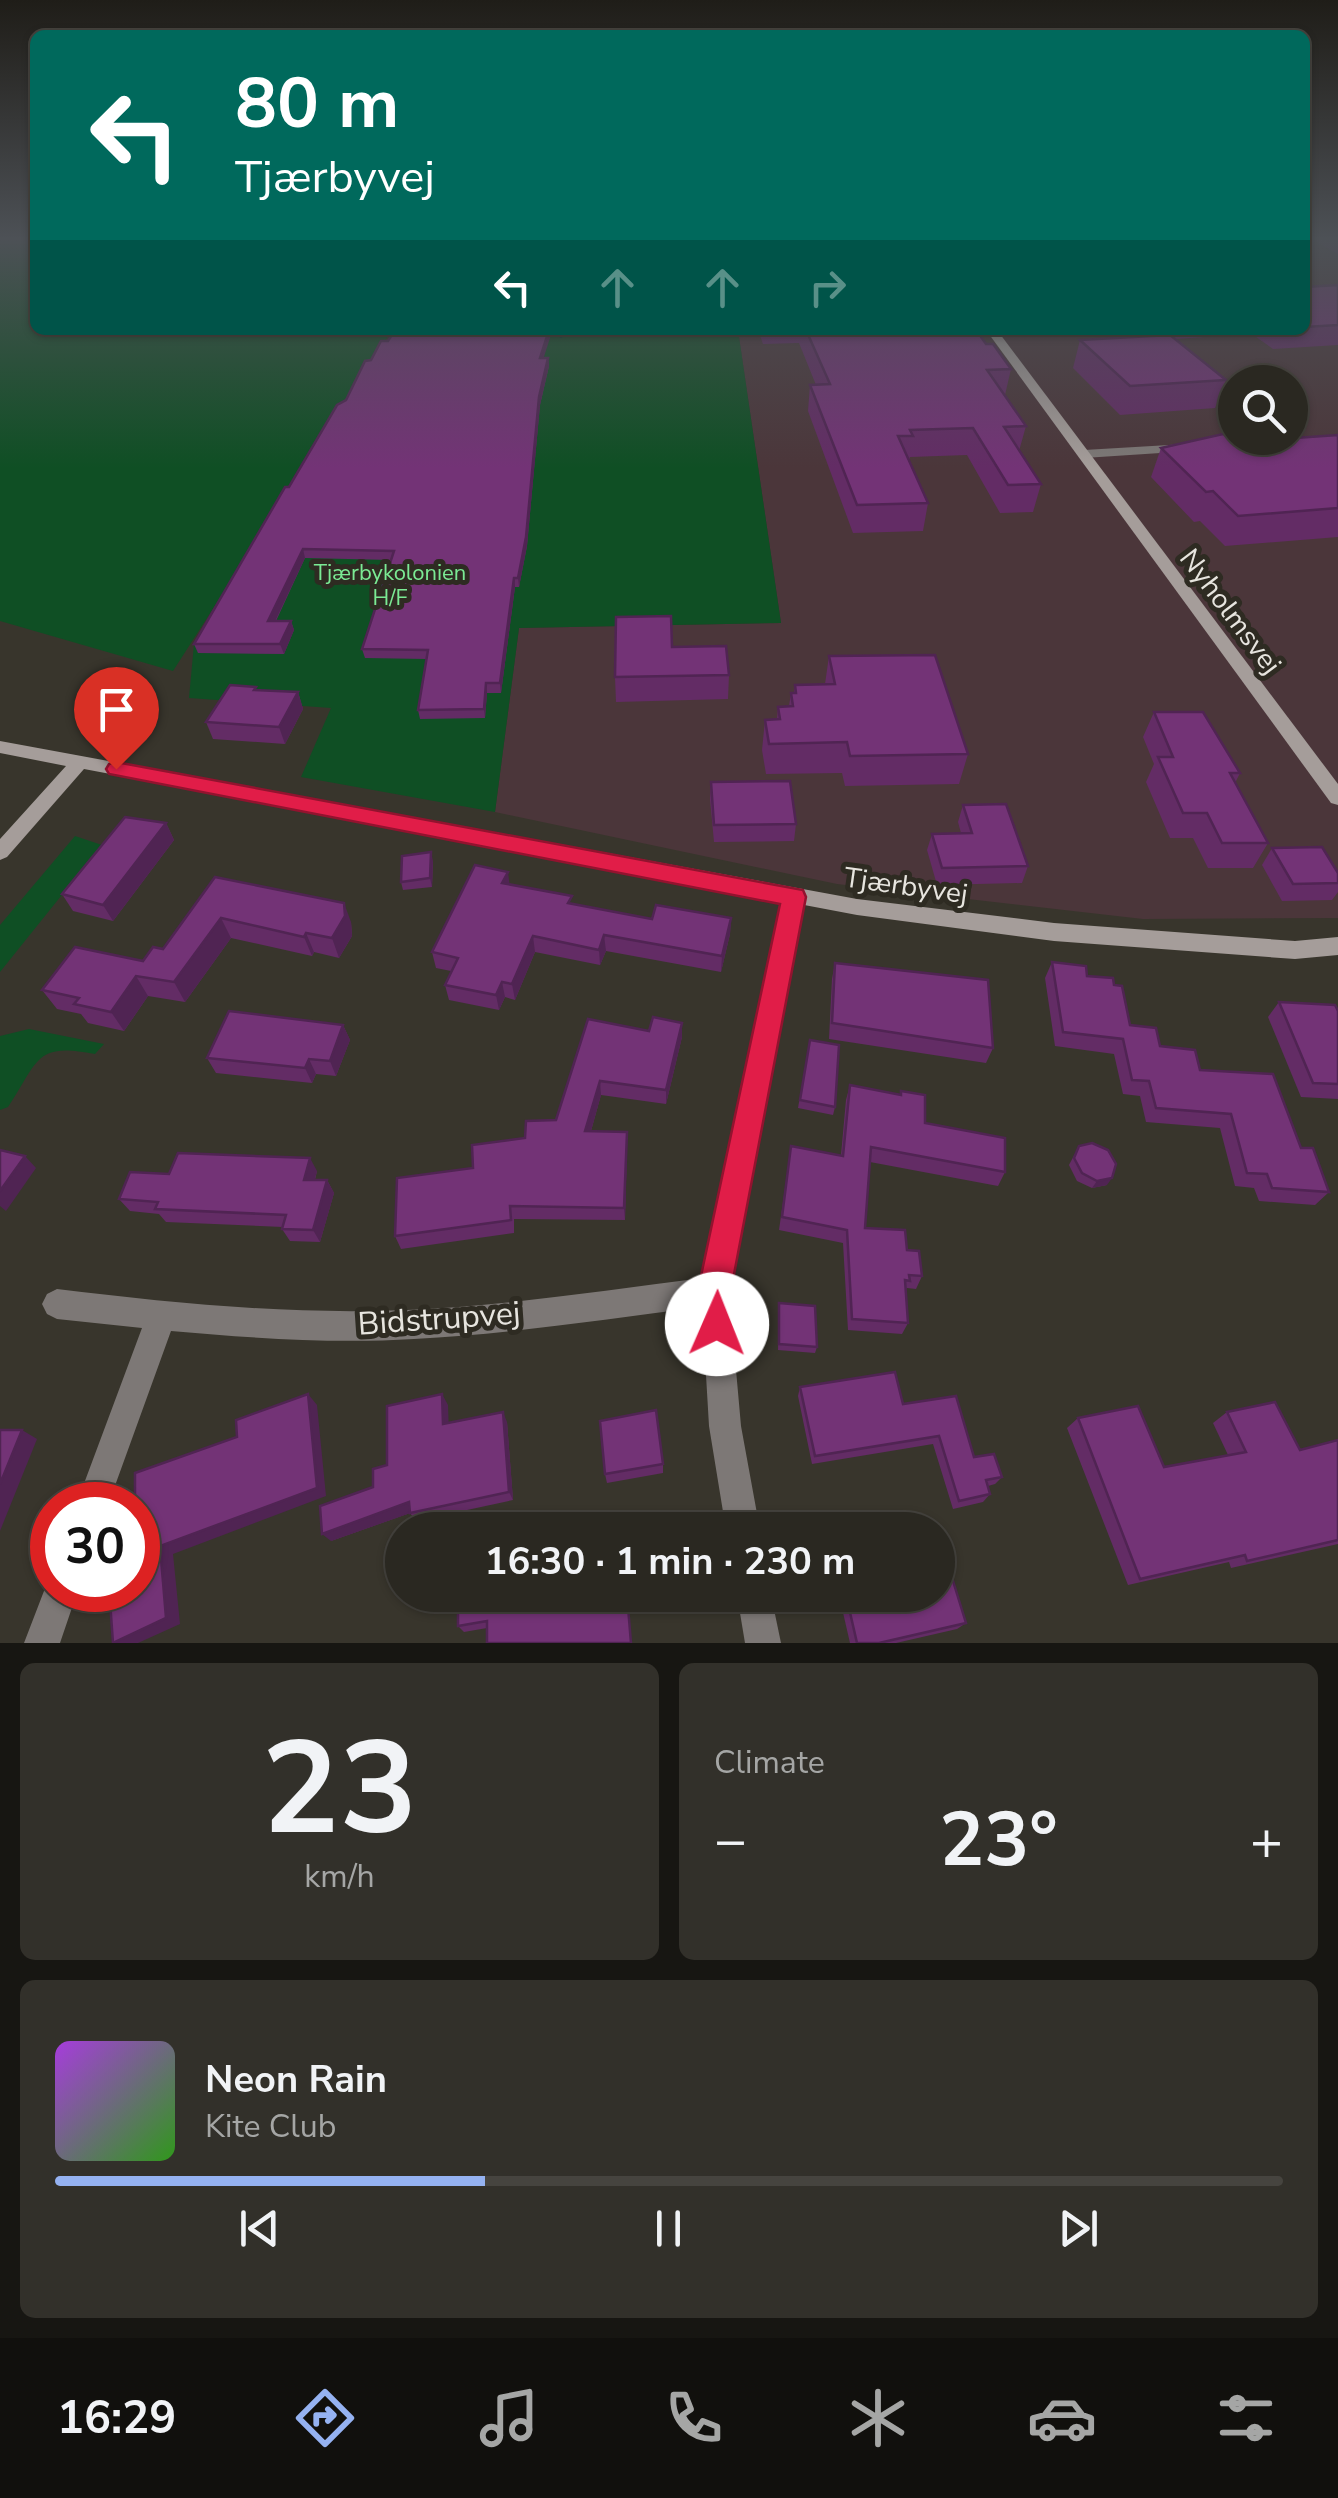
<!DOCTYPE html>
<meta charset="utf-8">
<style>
:root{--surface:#2a2821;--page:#32302a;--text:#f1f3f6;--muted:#a5a6a5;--line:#46443f;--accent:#95b2f1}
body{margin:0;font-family:"Nunito Sans",sans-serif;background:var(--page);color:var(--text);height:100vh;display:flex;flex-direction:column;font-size:38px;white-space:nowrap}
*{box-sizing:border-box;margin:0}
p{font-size:32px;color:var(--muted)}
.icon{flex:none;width:55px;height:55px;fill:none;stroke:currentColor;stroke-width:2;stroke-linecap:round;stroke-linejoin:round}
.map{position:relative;height:1643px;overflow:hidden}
.sheet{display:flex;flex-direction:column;gap:20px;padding:20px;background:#171612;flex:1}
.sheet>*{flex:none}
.top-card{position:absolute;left:30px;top:30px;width:1280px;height:305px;border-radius:15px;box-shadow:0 2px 8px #0004,0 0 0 2px var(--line);background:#00695c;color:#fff;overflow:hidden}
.controls{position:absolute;left:1218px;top:365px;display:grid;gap:20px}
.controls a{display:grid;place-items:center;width:90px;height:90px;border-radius:50%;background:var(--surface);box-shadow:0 2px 8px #0004,0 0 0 2px var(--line);font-size:50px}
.speed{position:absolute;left:30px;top:1482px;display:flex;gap:20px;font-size:50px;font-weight:700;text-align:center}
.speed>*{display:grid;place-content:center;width:130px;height:130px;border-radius:50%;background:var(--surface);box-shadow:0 2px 8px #0004,0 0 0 2px var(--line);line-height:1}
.speed .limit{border:15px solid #d22;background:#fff;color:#111}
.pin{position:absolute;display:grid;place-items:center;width:85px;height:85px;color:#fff;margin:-102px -42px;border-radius:50% 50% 50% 0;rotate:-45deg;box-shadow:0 0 10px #0007}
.pin .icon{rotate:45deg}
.me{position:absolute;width:110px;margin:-55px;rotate:1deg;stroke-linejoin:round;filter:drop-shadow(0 0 8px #0008)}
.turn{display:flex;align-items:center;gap:35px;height:210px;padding:0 40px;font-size:45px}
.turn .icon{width:130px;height:130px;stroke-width:2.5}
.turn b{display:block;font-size:70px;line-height:85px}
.lanes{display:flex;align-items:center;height:95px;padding:0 40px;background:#0003;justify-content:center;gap:50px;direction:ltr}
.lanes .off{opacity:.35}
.big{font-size:75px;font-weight:700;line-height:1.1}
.sheet .widget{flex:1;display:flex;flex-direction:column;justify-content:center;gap:15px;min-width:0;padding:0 35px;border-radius:15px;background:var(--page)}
.sheet .dial{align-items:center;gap:0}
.dial b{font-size:130px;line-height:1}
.song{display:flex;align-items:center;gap:30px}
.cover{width:120px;height:120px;border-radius:15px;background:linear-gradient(135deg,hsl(280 70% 55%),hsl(110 70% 35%))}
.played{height:10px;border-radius:5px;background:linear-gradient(90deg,var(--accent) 35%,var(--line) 35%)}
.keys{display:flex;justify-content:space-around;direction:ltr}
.heat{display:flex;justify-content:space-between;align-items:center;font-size:55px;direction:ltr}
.sheet .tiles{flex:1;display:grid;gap:20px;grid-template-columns:1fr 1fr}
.widget:last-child{grid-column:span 2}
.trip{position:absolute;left:385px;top:1512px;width:570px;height:100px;border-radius:50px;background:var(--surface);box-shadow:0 2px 8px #0004,0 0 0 2px var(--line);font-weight:700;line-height:100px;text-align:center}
.dock{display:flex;height:160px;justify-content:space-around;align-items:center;background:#11100d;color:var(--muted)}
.dock .icon{width:70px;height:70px}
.dock .active{color:var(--accent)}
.dock b{font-size:45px;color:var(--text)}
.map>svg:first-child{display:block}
.industrial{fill:#4b363a;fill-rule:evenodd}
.green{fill:#0f4f24}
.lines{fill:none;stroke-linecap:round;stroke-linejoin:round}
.stream{stroke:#012649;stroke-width:5}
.street{fill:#7d7876;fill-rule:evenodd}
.secondary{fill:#a59d9a;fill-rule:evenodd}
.wall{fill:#632c65}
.shaded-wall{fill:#502453}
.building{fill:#733376;stroke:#502453;stroke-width:2.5}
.route{fill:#e11d48;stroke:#92132f;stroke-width:2.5}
.labels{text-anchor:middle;stroke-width:10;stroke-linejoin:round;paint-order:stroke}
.far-park-label{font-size:22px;fill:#7bea94;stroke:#2e2b22}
.street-label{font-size:28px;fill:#e7e5df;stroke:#2e2b22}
.near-street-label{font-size:32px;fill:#e7e5df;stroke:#2e2b22}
</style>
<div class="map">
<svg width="1338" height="1643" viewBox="0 0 1338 1643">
<rect width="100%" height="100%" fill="#38352c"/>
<path class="industrial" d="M1305,238H1338V918L1143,919L837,884L495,812L519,628L781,623L738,330H1305ZM1235,382H1290V438H1235Z"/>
<g class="green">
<path d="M0,238H35V330H392L173,671L0,621Z"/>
<path d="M395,330H738L781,623L519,628L495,812L301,777L331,708L189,698L194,644Z"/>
<path d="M75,836L102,845L0,972V925Z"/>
<path d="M29,1029L104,1044L95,1054C35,1042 39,1060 8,1107L0,1110V1036Z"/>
</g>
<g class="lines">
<path class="stream" d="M561,335L562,330"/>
<g class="street">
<path d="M1186,444L1193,448L1191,451L1084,458L1077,454L1084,450Z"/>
<path d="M794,889L802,891L805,897L729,1291L741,1426L760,1530H726L709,1426L702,1307C606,1319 511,1334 414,1339C333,1344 251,1338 171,1331L108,1505H76L142,1328L57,1319L47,1314L42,1304L47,1294L57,1289C173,1303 290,1315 407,1310C507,1306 605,1290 703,1278L783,897L786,891Z"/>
<path d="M52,1576V1590H78L60,1643H24L49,1578Z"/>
<path d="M737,1595H771L781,1643H745Z"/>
</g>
<g class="secondary">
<path d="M986,330H997L1338,784V805L1331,803Z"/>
<path d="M0,741L857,899L1054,923L1295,941L1338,937V955L1295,959L1054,941L857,915L84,769L7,857L0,860V839L66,766L0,753Z"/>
</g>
</g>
<g class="wall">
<path d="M1310,238H1338V254Z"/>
<path d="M1338,285V345L1273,349L1252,334L1175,339L1226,380L1215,408L1120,415L1073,368L1080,340L1164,335L1158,330H1305V287Z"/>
<path d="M395,330H551L543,358H548L549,366L540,405L527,546L519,587H515L501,693H487L485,718L420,719L418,710L426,659L365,658L362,649L391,560L305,558L276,621H291L294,630L284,654L198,653L194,644L289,487L371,360L388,341Z"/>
<path d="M758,330H976L986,344L1011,369L1005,395L1026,426L1019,451L1041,484L1033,512L1000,513L967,455L910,457L909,460L928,503L923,531L853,533L808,411L810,385H816L799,343L763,344Z"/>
<path d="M1338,435V537L1225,546L1200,521L1194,522L1151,477L1161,448Z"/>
<path d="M672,647L729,675L728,699L616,702L615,677Z"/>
<path d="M829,656L968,754L959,784L845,786L842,773L766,774L762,750L765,720L777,719L778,707L789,706L791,693H794L795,685L825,684Z"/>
<path d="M258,691L298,692L303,709L285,744L213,739L206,722Z"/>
<path d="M1154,712L1240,773L1235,783L1268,843L1253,868H1208L1193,838H1170L1146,782L1154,764L1143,737Z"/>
<path d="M711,782L796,824L794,841L714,842L710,799Z"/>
<path d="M963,805L1028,866L1022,883L937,885L927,850L932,834L961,833L958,822Z"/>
<path d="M166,823L174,840L113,921L73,911L62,894Z"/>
<path d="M1272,848L1338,873V892L1332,900L1282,901L1262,865Z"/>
<path d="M433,861L432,887L403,890L401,882Z"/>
<path d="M215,877L351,922L352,936L339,958L314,952L312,956L231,938L185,1002L148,996L124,1031L88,1023L81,1014L57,1009L42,990L143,961L163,949Z"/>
<path d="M510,884L572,904L652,919L731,918L730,934L721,972L606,951L600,965L535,952L515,1000L505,997L499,1010L449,1000L445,985L451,971L436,968L432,952Z"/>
<path d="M1052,962L1114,985L1130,1025L1160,1046L1200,1070L1301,1148L1329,1192L1315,1205L1259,1201L1254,1188L1235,1186L1220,1128L1146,1122L1140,1096L1123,1094L1114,1054L1055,1046L1045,978Z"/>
<path d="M835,963L993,1048L986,1063L829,1039L832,979Z"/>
<path d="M1279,1002L1338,1011V1099L1301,1097L1268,1017Z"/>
<path d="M588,1019L682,1037L666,1104L601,1095L591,1131L627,1146L625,1220L514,1219V1233L401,1249L395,1236L473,1168L556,1120Z"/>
<path d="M343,1025L350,1040L336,1076L316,1074L312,1083L216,1073L207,1058Z"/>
<path d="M810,1040L835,1107L833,1115L798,1108Z"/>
<path d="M850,1085L900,1095L901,1091L925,1123L1005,1172L998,1186L870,1162L865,1228L907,1250L922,1276L916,1289L907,1288L905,1290L908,1323L902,1334L848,1330L843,1243L779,1230L789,1160L841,1155L846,1100Z"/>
<path d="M1079,1146L1107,1185L1092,1188L1077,1181L1069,1165Z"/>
<path d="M317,1171L315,1180H327L334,1193L320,1242L290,1241L282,1229L283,1227L166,1222L159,1214L130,1211L119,1199L169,1174Z"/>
<path d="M779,1303L817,1347L815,1353L778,1350Z"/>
<path d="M800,1387L903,1404L1002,1477L995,1484L988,1486L990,1494L983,1502L953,1509L933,1444L812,1464L798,1396Z"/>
<path d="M448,1405V1423L507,1422L513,1500L416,1521L410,1513L331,1541L373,1487L387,1465Z"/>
<path d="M1227,1412L1300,1450L1338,1440V1544L1231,1568L1229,1562L1128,1585L1067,1428L1078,1418L1164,1467L1228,1455L1213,1423Z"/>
<path d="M663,1464V1473L607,1483L605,1474Z"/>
<path d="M582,1595L487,1628L464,1632L458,1626Z"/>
<path d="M839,1595H938L966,1623L957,1629L896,1643H850Z"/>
</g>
<g class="shaded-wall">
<path d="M549,330H551L550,338L541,366L540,358Z"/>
<path d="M548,358L549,366L540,405L527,546L519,587L518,578L539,397Z"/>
<path d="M303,549L305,558L271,630L268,621Z"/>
<path d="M514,578L515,587L501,693L500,683Z"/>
<path d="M291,621L294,630L284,654L280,644Z"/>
<path d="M486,683L487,693L485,718L484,709Z"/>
<path d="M298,692L303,709L285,744L279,727Z"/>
<path d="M166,823L174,840L113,921L103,905Z"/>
<path d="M431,852L433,861L432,887L430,878Z"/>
<path d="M508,872L510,888L502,883Z"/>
<path d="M344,903L351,922L352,936L339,958L332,938Z"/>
<path d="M221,918L231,938L185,1002L174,982Z"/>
<path d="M731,918L730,934L721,972L722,956Z"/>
<path d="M306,933L314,952L312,956L304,937Z"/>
<path d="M604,935L606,951L600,965L599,950Z"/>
<path d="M533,936L535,952L515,1000L512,984Z"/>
<path d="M136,976L148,996L124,1031L111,1012Z"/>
<path d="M502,982L505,997L499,1010L496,995Z"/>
<path d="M682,1023V1037L666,1104V1090Z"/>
<path d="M343,1025L350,1040L336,1076L330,1061Z"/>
<path d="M309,1059L316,1074L312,1083L305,1068Z"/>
<path d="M600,1081L601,1095L587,1145L585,1131Z"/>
<path d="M627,1132V1146L625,1220L624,1208Z"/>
<path d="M25,1156L36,1168L6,1211L0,1206V1191Z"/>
<path d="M310,1158L317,1171L311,1193L304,1180Z"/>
<path d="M1112,1178L1107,1185L1092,1188L1097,1181Z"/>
<path d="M327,1180L334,1193L320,1242L313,1230Z"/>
<path d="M308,1394L317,1405L326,1496L173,1554L180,1624L138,1643H113L160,1546Z"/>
<path d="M442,1394L448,1405L449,1434L443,1424Z"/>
<path d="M503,1412L507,1422L513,1500L509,1492Z"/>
<path d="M22,1430L37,1439L0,1531V1484Z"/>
<path d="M409,1502L416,1511L331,1541L322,1534Z"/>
</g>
<g class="building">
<path d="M1338,285V325L1305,327V287Z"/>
<path d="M395,330H549L540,358H548L539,397L526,537L518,578H514L500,683H486L484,709L418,710L428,650L362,649L394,551L303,549L268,621H291L280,644H194L285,487H289L337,405L346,400L365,361L371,360L381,341H388Z"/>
<path d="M806,330H976L986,344H993L1011,369L987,370L1026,426L1004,427L1041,484L1008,485L973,428L910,430L913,436H898L928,503L857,505L810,385L830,384Z"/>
<path d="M1170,335L1226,380L1130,386L1080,340Z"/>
<path d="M1223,434L1237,442L1338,435V508L1238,516L1213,491L1206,492L1161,448Z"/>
<path d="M671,616L672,647L726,646L729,675L615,677L616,617Z"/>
<path d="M935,655L968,754L850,756L847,742L769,744L765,720L780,719L778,707L793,706L791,693H796L795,685L835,684L829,656Z"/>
<path d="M230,685L256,687L254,690L298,692L279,727L206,722Z"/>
<path d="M1154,712H1203L1240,773H1230L1268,843H1222L1207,813H1183L1158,757H1173Z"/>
<path d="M790,781L796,824L714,825L711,782Z"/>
<path d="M1006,804L1028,866L942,868L932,834L972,833L963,805Z"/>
<path d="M125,817L166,823L103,905L62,894Z"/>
<path d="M1322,847L1338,873V883L1293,884L1272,848Z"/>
<path d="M431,852L430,878L401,882L402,856Z"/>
<path d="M475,865L508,872L502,883L572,896L568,903L652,919L656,905L731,918L722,956L604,935L599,950L533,936L512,984L502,982L496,995L445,985L458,958L432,952Z"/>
<path d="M215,877L344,903L345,916L332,938L306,933L304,937L221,918L174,982L136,976L111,1012L74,1004L79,998L42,990L75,947L143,961L153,947L163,949Z"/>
<path d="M1052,962L1086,966L1087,976L1113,978L1114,985L1122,986L1130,1025L1156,1028L1160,1046L1195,1050L1200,1070L1273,1074L1301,1148H1313L1329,1192L1272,1188L1267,1174L1247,1173L1231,1114L1156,1108L1149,1081L1132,1080L1123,1039L1063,1032Z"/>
<path d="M835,963L988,980L993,1048L832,1023Z"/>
<path d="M1279,1002L1335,1005L1338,1011V1084L1313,1083Z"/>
<path d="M229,1011L343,1025L330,1061L309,1059L305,1068L207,1058Z"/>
<path d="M653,1017L682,1023L666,1090L600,1081L585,1131L627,1132L624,1208L510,1206L511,1220L395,1236L397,1178L473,1168L472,1145L525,1138L526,1121L556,1120L588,1019L649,1031Z"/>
<path d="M810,1040L839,1045L835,1107L800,1100Z"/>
<path d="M850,1085L901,1095V1091L925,1095V1123L1005,1138V1172L871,1147L865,1228L905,1230L907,1250L919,1251L922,1276L909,1275L910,1281L905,1280L908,1323L852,1319L847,1230L782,1217L791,1146L843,1156Z"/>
<path d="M1092,1143L1108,1150L1116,1164L1112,1178L1097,1181L1082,1173L1074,1158L1079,1146Z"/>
<path d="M0,1150L25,1156L0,1191Z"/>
<path d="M178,1153L310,1158L304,1180H327L313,1230L282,1229L286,1215L155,1209L158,1202L119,1199L130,1172L169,1174Z"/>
<path d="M779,1303L815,1306L817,1347L779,1344Z"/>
<path d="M895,1372L903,1404L956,1396L974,1457L994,1454L1002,1477L986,1480L990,1494L959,1501L939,1436L815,1456L800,1387Z"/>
<path d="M308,1394L317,1488L160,1546L166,1618L113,1643L110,1601L133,1590H138V1505H135V1473L237,1437L236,1420Z"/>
<path d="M442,1394L443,1424L503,1412L509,1492L410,1513L409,1502L322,1534L320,1506L373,1487V1469L387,1465V1406Z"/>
<path d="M1275,1402L1300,1450L1338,1440V1540L1247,1561L1245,1555L1140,1579L1078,1418L1138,1406L1164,1467L1246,1452L1227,1412Z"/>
<path d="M656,1410L663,1464L605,1474L600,1421Z"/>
<path d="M0,1430H22L0,1484Z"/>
<path d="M940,1539L966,1623L879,1643H857L846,1595H938V1540Z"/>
<path d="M458,1595H579L580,1600L609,1595H627L631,1643H487V1621L458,1626Z"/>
</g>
<linearGradient id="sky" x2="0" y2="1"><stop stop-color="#1f1d18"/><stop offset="0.51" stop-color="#4d5156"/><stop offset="1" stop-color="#4d5156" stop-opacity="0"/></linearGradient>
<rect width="1338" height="468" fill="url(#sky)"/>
<path class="route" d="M116,762L803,890L806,897L731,1290L734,1324L729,1336L717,1341L705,1336L701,1324L698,1290L780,904L109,774L106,769L109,764Z"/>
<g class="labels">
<g class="far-park-label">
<text x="390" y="580">Tjærbykolonien<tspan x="390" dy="25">H/F</tspan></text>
</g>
<g class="street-label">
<text transform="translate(1231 611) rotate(53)" y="10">Nyholmsvej</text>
<text transform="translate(906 885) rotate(8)" y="10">Tjærbyvej</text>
</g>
<g class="near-street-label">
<text transform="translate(439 1318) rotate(-4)" y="11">Bidstrupvej</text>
</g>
</g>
</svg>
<div class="controls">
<a><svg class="icon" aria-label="search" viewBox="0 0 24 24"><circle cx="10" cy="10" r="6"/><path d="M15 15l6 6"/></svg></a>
</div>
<div class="speed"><div class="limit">30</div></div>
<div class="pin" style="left:116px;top:769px;background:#d93025"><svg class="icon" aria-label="arrive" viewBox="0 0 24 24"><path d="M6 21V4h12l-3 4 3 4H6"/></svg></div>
<svg class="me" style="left:717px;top:1324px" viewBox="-20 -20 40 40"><circle r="19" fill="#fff"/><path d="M0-13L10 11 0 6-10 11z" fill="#e11d48"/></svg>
<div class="trip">16:30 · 1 min · 230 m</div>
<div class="top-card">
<div class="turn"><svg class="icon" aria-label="left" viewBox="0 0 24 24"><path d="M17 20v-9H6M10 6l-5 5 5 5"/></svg><div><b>80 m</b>Tjærbyvej</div></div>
<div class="lanes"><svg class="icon" aria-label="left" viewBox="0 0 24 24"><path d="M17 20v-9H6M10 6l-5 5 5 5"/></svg><svg class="icon off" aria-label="ahead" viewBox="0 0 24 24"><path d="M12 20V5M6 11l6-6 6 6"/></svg><svg class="icon off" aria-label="ahead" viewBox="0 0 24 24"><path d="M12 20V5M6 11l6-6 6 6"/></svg><svg class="icon off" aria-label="right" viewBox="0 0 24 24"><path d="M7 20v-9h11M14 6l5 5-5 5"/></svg></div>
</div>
</div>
<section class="sheet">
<div class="tiles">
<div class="widget dial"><b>23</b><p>km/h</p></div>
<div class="widget"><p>Climate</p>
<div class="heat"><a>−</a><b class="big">23°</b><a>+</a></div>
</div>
<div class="widget">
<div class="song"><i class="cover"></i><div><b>Neon Rain</b><p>Kite Club</p></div></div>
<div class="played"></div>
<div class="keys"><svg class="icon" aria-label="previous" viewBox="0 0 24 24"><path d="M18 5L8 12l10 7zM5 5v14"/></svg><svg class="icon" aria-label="pause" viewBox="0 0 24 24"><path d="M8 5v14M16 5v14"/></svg><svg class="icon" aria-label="next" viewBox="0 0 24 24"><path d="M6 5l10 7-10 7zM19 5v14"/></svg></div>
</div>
</div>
</section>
<nav class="dock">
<b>16:29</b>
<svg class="icon active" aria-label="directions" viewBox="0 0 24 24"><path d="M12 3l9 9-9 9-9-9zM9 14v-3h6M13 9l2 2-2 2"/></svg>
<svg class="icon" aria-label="music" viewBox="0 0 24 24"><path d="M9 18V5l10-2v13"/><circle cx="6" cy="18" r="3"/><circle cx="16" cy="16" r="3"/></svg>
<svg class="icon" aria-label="phone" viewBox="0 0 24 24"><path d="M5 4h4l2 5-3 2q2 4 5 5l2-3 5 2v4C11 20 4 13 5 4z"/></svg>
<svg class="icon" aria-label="climate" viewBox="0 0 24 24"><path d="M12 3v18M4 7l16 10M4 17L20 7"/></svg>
<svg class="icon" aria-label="car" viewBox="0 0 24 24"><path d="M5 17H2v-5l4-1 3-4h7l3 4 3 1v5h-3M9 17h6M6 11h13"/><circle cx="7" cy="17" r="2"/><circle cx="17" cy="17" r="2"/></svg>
<svg class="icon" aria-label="filters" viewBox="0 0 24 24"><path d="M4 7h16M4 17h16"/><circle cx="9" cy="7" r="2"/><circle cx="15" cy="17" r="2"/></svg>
</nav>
